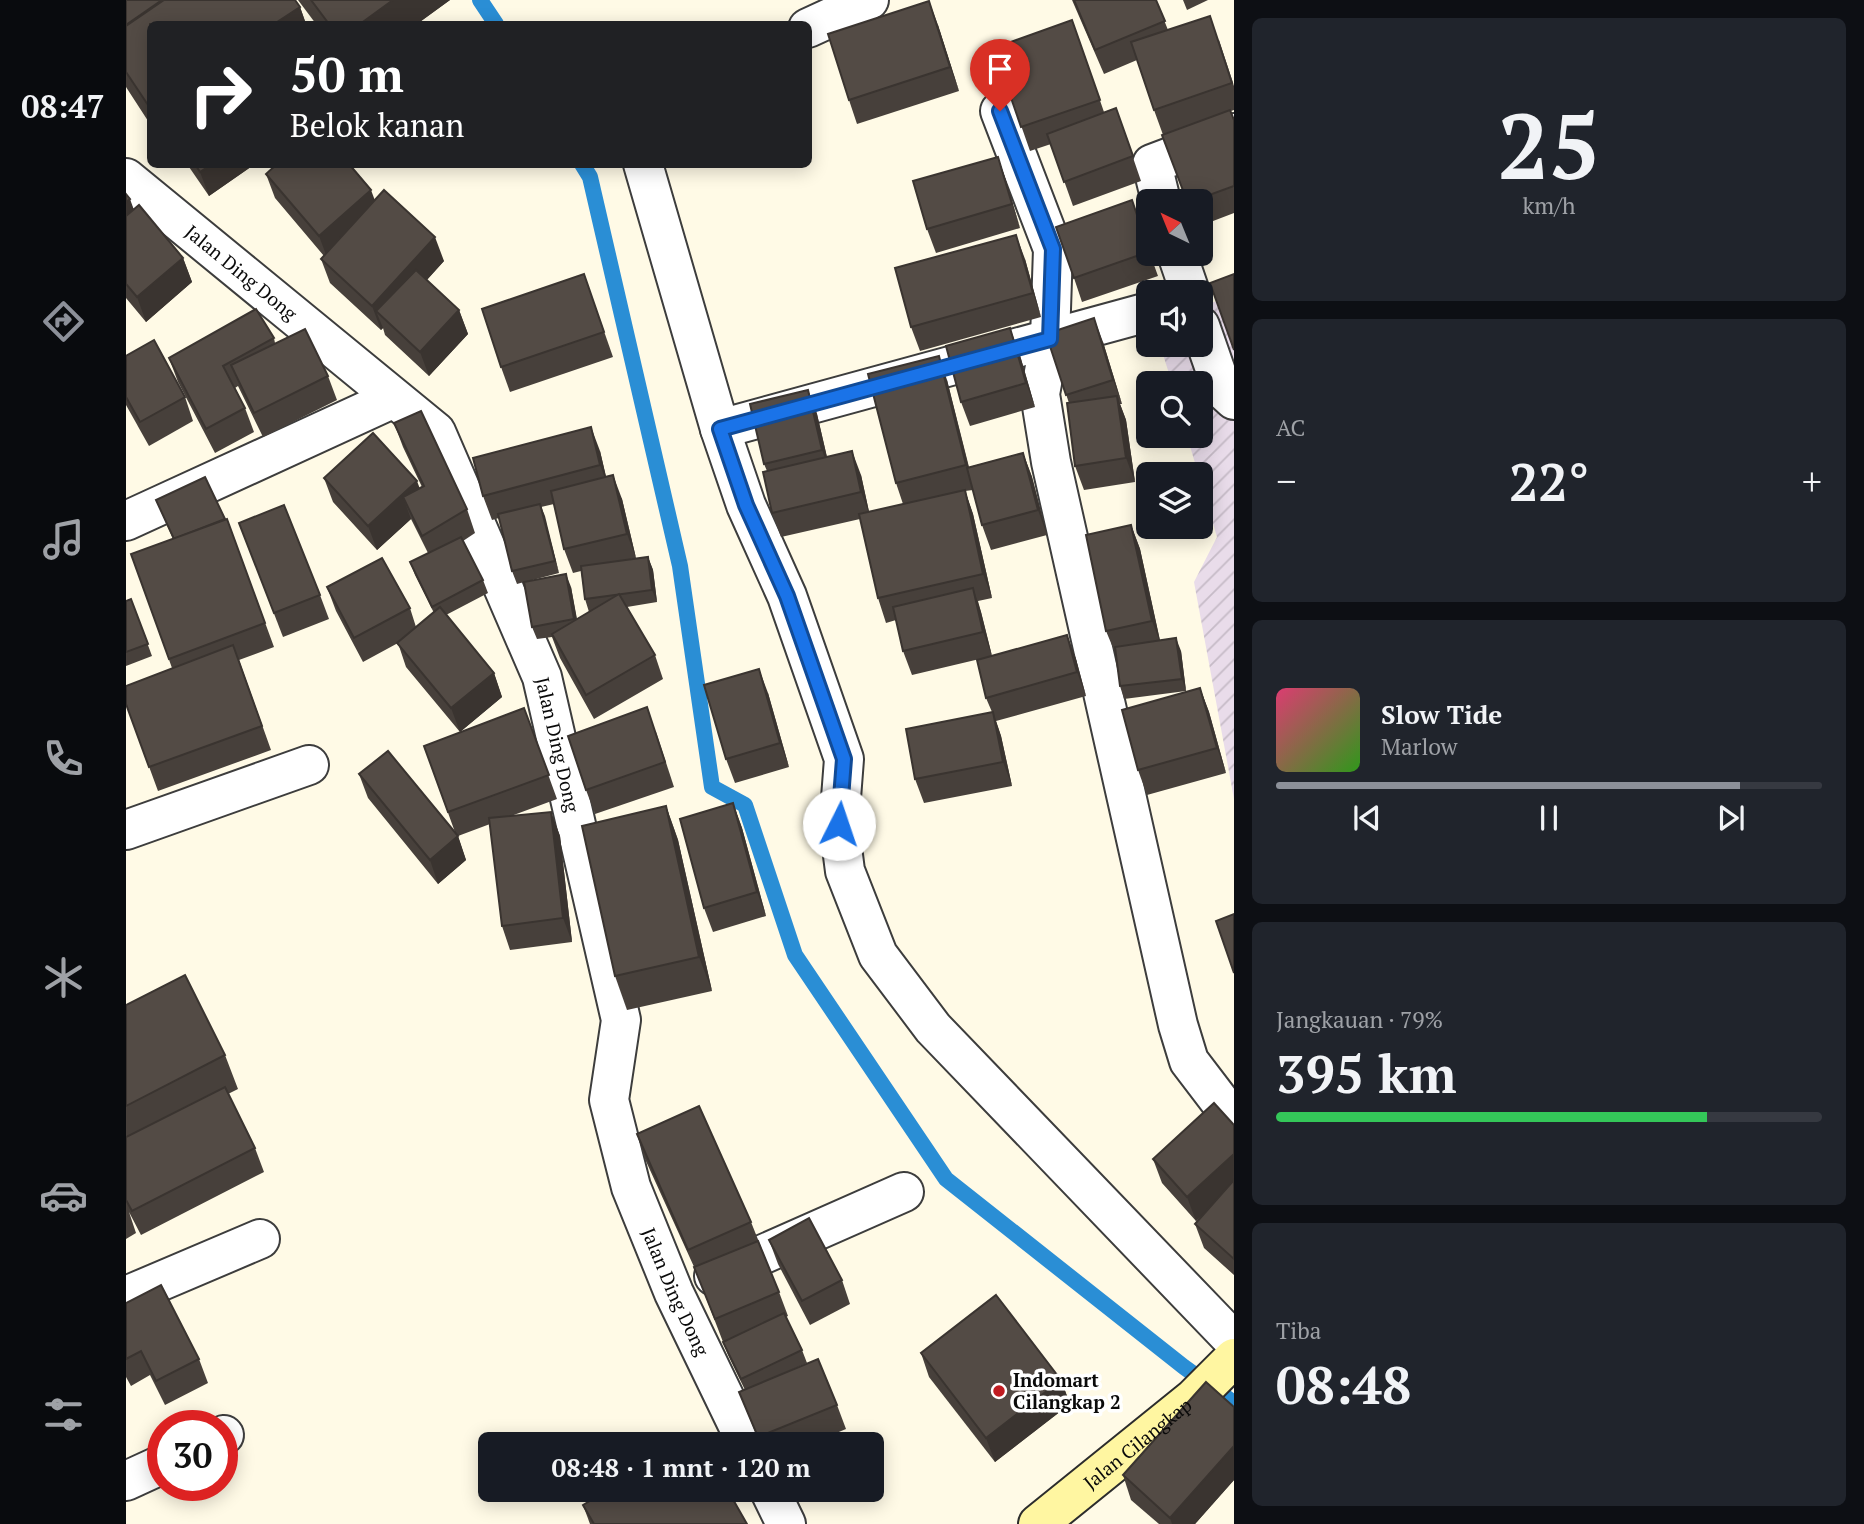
<!DOCTYPE html>
<html lang="id">
<meta charset="utf-8">
<style>
:root{--surface:#171b24;--page:#20242c;--text:#f1f3f6;--muted:#9ea1a6;--line:#363941;--accent:#8c9099}
body{margin:0;font-family:"PT Serif",serif;background:var(--page);color:var(--text);height:100vh;display:flex;flex-direction:column;font-size:26px;white-space:nowrap}
*{box-sizing:border-box;margin:0}
p{font-size:23px;color:var(--muted)}
.icon{flex:none;width:38px;height:38px;fill:none;stroke:currentColor;stroke-width:2;stroke-linecap:round;stroke-linejoin:round}
.map{position:relative;flex:1;overflow:hidden}
.drawer{display:flex;flex-direction:column;gap:18px;padding:18px;background:#0d0f14;width:630px}
.drawer>*{flex:none}
.guide{position:absolute;left:21px;top:21px;width:665px;height:147px;border-radius:10px;box-shadow:0 4px 18px #0003;background:#202124;color:#fff;overflow:hidden}
.needle{width:46px;rotate:317deg}
.controls{position:absolute;left:1010px;top:189px;display:grid;gap:14px}
.controls a{display:grid;place-items:center;width:77px;height:77px;border-radius:10px;background:var(--surface);box-shadow:0 4px 18px #0003;font-size:35px}
.speed{position:absolute;left:21px;top:1410px;display:flex;gap:14px;font-size:35px;font-weight:700;text-align:center}
.speed>*{display:grid;place-content:center;width:91px;height:91px;border-radius:50%;background:var(--surface);box-shadow:0 4px 18px #0003;line-height:1}
.speed .limit{border:10px solid #d22;background:#fff;color:#111}
.pin{position:absolute;display:grid;place-items:center;width:60px;height:60px;color:#fff;margin:-72px -30px;border-radius:50% 50% 50% 0;rotate:-45deg;box-shadow:0 0 7px #0007}
.pin .icon{rotate:45deg}
.me{position:absolute;width:77px;margin:-38px;rotate:4deg;stroke-linejoin:round;filter:drop-shadow(0 0 5px #0008)}
.turn{display:flex;align-items:center;gap:24px;height:147px;padding:0 28px;font-size:32px}
.turn .icon{width:91px;height:91px;stroke-width:2.5}
.turn b{display:block;font-size:49px;line-height:60px}
.big{font-size:52px;font-weight:700;line-height:1.1}
.drawer .widget{flex:1;display:flex;flex-direction:column;justify-content:center;gap:10px;min-width:0;padding:0 24px;border-radius:10px;background:var(--page)}
.drawer .dial{align-items:center;gap:0}
.dial b{font-size:91px;line-height:1}
.song{display:flex;align-items:center;gap:21px}
.cover{width:84px;height:84px;border-radius:10px;background:linear-gradient(135deg,hsl(340 70% 55%),hsl(110 70% 35%))}
.played{height:7px;border-radius:4px;background:linear-gradient(90deg,var(--accent) 85%,var(--line) 85%)}
.keys{display:flex;justify-content:space-around;direction:ltr}
.heat{display:flex;justify-content:space-between;align-items:center;font-size:38px;direction:ltr}
.charge{height:10px;border-radius:5px;background:linear-gradient(90deg,#34c759 79%,var(--line) 0)}
.trip{position:absolute;left:352px;top:1432px;width:406px;height:70px;border-radius:10px;background:var(--surface);box-shadow:0 4px 18px #0003;font-weight:700;line-height:70px;text-align:center}
main{display:flex;flex:1;min-height:0}
.tabs{display:flex;flex-direction:column;width:126px;justify-content:space-around;align-items:center;background:#090b0e;color:var(--muted)}
.tabs .icon{width:49px;height:49px}
.tabs .on{color:var(--accent)}
.tabs b{font-size:32px;color:var(--text)}
.map>svg:first-child{display:block}
.industrial{fill:url(#industrial-furrows)}
.lines{fill:none;stroke-linecap:round;stroke-linejoin:round}
.stream{stroke:#2a8ed5;stroke-width:16}
.street-casing{stroke:#3d3d3d;stroke-width:42}
.secondary-casing{stroke:#2c2c2c;stroke-width:42}
.street{stroke:#fff;stroke-width:38}
.secondary{stroke:#fff6a1;stroke-width:38}
.wall{fill:#47403b;fill-rule:evenodd}
.shaded-wall{fill:#3a3430}
.building{fill:#534b45;stroke:#3a3430;stroke-width:2}
.route-casing{stroke:#114b97;stroke-width:18}
.route{stroke:#1a73e8;stroke-width:12}
.poi-dot{fill:#c01b20;stroke:#fff;stroke-width:2.5}
.labels{text-anchor:middle;stroke-width:7;stroke-linejoin:round;paint-order:stroke}
.street-label{font-size:19px;fill:#0a0a0a;stroke:#fff}
.poi-label{font-size:19px;font-weight:bold;fill:#0a0a0a;stroke:#fff;text-anchor:start}
</style>
<main>
<nav class="tabs">
<b>08:47</b>
<svg class="icon on" aria-label="directions" viewBox="0 0 24 24"><path d="M12 3l9 9-9 9-9-9zM9 14v-3h6M13 9l2 2-2 2"/></svg>
<svg class="icon" aria-label="music" viewBox="0 0 24 24"><path d="M9 18V5l10-2v13"/><circle cx="6" cy="18" r="3"/><circle cx="16" cy="16" r="3"/></svg>
<svg class="icon" aria-label="phone" viewBox="0 0 24 24"><path d="M5 4h4l2 5-3 2q2 4 5 5l2-3 5 2v4C11 20 4 13 5 4z"/></svg>
<svg class="icon" aria-label="climate" viewBox="0 0 24 24"><path d="M12 3v18M4 7l16 10M4 17L20 7"/></svg>
<svg class="icon" aria-label="car" viewBox="0 0 24 24"><path d="M5 17H2v-5l4-1 3-4h7l3 4 3 1v5h-3M9 17h6M6 11h13"/><circle cx="7" cy="17" r="2"/><circle cx="17" cy="17" r="2"/></svg>
<svg class="icon" aria-label="filters" viewBox="0 0 24 24"><path d="M4 7h16M4 17h16"/><circle cx="9" cy="7" r="2"/><circle cx="15" cy="17" r="2"/></svg>
</nav>
<div class="map">
<svg width="1108" height="1524" viewBox="0 0 1108 1524">
<defs>
<pattern id="industrial-furrows" width="10" height="10" patternUnits="userSpaceOnUse" patternTransform="scale(1.75)"><rect width="10" height="10" fill="#e9dcea"/><path d="M-1 1l2-2M0 10L10 0M9 11l2-2" fill="none" stroke="#c6bbc7"/></pattern>
</defs>
<rect width="100%" height="100%" fill="#fffae6"/>
<path class="industrial" d="M1108,296V799L1068,582L1091,537L1061,436H1074V383H1046L1034,345H1074L1075,306Z"/>
<g class="lines">
<g class="stream">
<path d="M354,0L370,24"/>
<path d="M456,164L464,177L554,566L586,787L619,805L669,955L820,1179L1058,1367L1108,1403"/>
</g>
<g class="street-casing">
<g id="street">
<path d="M682,28L743,0"/>
<path d="M874,111L927,249L924,339L914,394L925,462L1052,1025L1063,1061L1108,1120"/>
<path d="M517,164L594,429L620,505L661,596L718,759L713,824L719,871L752,955L807,1028L1108,1341"/>
<path id="s1" d="M0,178L310,432L416,677L495,1020L483,1100L505,1187L548,1293L621,1444"/>
<path d="M1035,201L1026,164L1108,133"/>
<path d="M1051,254L1064,292"/>
<path d="M1074,326L1096,389L1108,400"/>
<path d="M594,429L1022,312"/>
<path d="M0,521L266,399"/>
<path d="M0,830L183,765"/>
<path d="M588,1276L778,1192"/>
<path d="M0,1296L134,1239"/>
<path d="M96,1436L98,1435"/>
<path d="M0,1481L37,1464"/>
<path d="M643,1489L660,1524"/>
</g>
</g>
<g class="secondary-casing">
<g id="secondary">
<path id="s2" d="M912,1524L1068,1398L1108,1358"/>
</g>
</g>
<use href="#street" class="street"/>
<use href="#secondary" class="secondary"/>
</g>
<g class="wall">
<path d="M0,0L174,7L180,24H24V124L0,87Z"/>
<path d="M172,0H324L291,24H190Z"/>
<path d="M946,0H1030L1042,30L1093,40L1108,86V110L1105,111L1108,120V213L1074,226V201H1061L1028,110L1011,60L978,74Z"/>
<path d="M1057,0H1082L1061,10Z"/>
<path d="M946,20L978,112L990,108L1015,181L947,206L925,144L904,151L868,48Z"/>
<path d="M812,25L833,91L731,124L723,100Z"/>
<path d="M872,157L880,181L894,228L810,253L801,229Z"/>
<path d="M61,164H129L83,196Z"/>
<path d="M140,174L249,200L318,261L301,280L333,310L342,334L303,376L259,335L257,328L255,330L204,283L195,259L198,256L149,198Z"/>
<path d="M0,194L8,210L57,258L66,282L20,322L0,298Z"/>
<path d="M1022,247V254H1024L1032,276L956,302L948,278Z"/>
<path d="M899,259L915,317L794,351L785,327Z"/>
<path d="M458,274L487,357L384,392L375,367Z"/>
<path d="M920,334L977,342L996,404H994L1000,420L1009,482L958,490L949,466L943,403Z"/>
<path d="M148,338L149,343L202,376L211,400L137,437L112,386L109,388L119,408L128,432L89,453L52,382L43,358Z"/>
<path d="M893,352L909,407L844,426L835,402Z"/>
<path d="M0,356L59,397L67,421L23,446L0,405Z"/>
<path d="M821,380L843,467L897,453L906,477L921,535L865,550L856,525L847,490L839,491L847,514L866,598L852,601L855,612L866,656L941,635L950,659L960,696L870,721L875,736L886,786L798,803L789,779L866,712L860,698L862,657L786,675L777,651L770,620L760,623L752,598L734,519L655,537L646,513L641,471L638,464L682,390L691,414L701,457L735,475L743,512L777,504L770,483Z"/>
<path d="M268,423L341,509L349,533L337,541L357,580L362,593L320,615L368,673L376,697L334,732L280,667L272,643L237,662L210,611L201,587L284,608L290,627L308,613L289,575L284,562L302,553L285,519L251,550L207,502L198,478L294,488L296,487L277,447Z"/>
<path d="M474,451L480,477L496,499L510,558L499,560L522,557L527,570L531,602L501,607L529,655L537,679L468,719L434,658L426,637L411,639L406,627L398,582L391,584L386,571L373,518L366,520L357,496ZM428,504L438,549L447,573L455,571L459,599L463,612L451,619L445,587L399,582L433,573L415,507Z"/>
<path d="M30,500L99,520L101,519L148,647L113,660L145,750L32,791L0,704L46,668L5,554L47,539Z"/>
<path d="M113,523L194,595L203,619L157,637Z"/>
<path d="M1005,525L1014,549L1034,641L1055,651L1060,691L998,699L994,686L990,655L980,631Z"/>
<path d="M5,599L26,656L0,666V601Z"/>
<path d="M1074,688L1083,712L1100,773L1021,795L1012,770Z"/>
<path d="M642,693L663,767L609,783L600,759Z"/>
<path d="M398,708L431,799L385,816L425,812L434,836L446,942L384,950L376,926L364,824L332,836L340,860L312,884L242,798L233,774L330,835L298,746Z"/>
<path d="M530,732L548,787L469,814L460,790Z"/>
<path d="M607,803L616,828L640,916L587,932L578,908Z"/>
<path d="M540,806L552,840L586,991L501,1010L489,976Z"/>
<path d="M0,1005L99,1055L112,1089L102,1094L129,1148L138,1172L15,1235L3,1212L10,1233L0,1239Z"/>
<path d="M1108,1125V1275L1078,1248L1069,1224L1077,1215L1070,1221L1036,1183L1027,1159Z"/>
<path d="M511,1134L625,1222L653,1292L662,1316L660,1317L676,1350L681,1363L656,1374L711,1405L720,1429L684,1444H634L613,1392L619,1390L602,1355L569,1269L519,1159Z"/>
<path d="M643,1240L716,1280L724,1304L684,1325L652,1264Z"/>
<path d="M0,1303L73,1359L82,1383L39,1405L24,1375L5,1386L0,1377Z"/>
<path d="M795,1353L935,1380L944,1404L869,1462L803,1377Z"/>
<path d="M997,1475L1108,1480L1069,1524H1033L1005,1500Z"/>
<path d="M457,1505L468,1524H464Z"/>
</g>
<g class="shaded-wall">
<path d="M267,0H324L291,24H234Z"/>
<path d="M803,1L812,25L833,91L824,67Z"/>
<path d="M174,7L180,24H148Z"/>
<path d="M872,157L880,181L894,228L886,204Z"/>
<path d="M86,164H129L83,196L74,172Z"/>
<path d="M245,190L254,214L202,260L193,236Z"/>
<path d="M4,199L13,224L0,233V202Z"/>
<path d="M890,235L899,259L915,317L907,293Z"/>
<path d="M309,237L318,261L262,322L250,311L257,328L255,330L246,306Z"/>
<path d="M57,258L66,282L20,322L11,297Z"/>
<path d="M333,310L342,334L303,376L294,352Z"/>
<path d="M968,318L977,342L996,404L987,380Z"/>
<path d="M884,328L893,352L909,407L900,383Z"/>
<path d="M813,356L821,380L848,489L840,465Z"/>
<path d="M682,390L691,414L705,475L696,450Z"/>
<path d="M991,396L1000,420L1009,482L1000,458Z"/>
<path d="M465,427L474,451L483,489L474,465Z"/>
<path d="M726,451L735,475L744,516L735,492Z"/>
<path d="M897,453L906,477L921,535L912,510Z"/>
<path d="M487,475L496,499L510,558L501,534Z"/>
<path d="M291,481L300,505L277,497L285,519L251,550L242,526Z"/>
<path d="M839,490L847,514L866,598L857,574Z"/>
<path d="M414,504L419,516L433,573L429,561Z"/>
<path d="M1005,525L1014,549L1035,645L1026,621Z"/>
<path d="M522,557L527,570L531,602L526,590Z"/>
<path d="M440,574L445,587L453,632L448,619Z"/>
<path d="M847,588L855,612L866,656L857,632Z"/>
<path d="M941,635L950,659L960,696L951,672Z"/>
<path d="M1050,638L1055,651L1060,691L1056,679Z"/>
<path d="M633,669L642,693L663,767L654,743Z"/>
<path d="M368,673L376,697L334,732L325,708Z"/>
<path d="M1074,688L1083,712L1100,773L1091,748Z"/>
<path d="M867,712L875,736L886,786L877,762Z"/>
<path d="M607,803L616,828L640,916L631,892Z"/>
<path d="M540,806L552,840L586,991L573,957Z"/>
<path d="M425,812L434,836L446,942L437,918Z"/>
<path d="M332,836L340,860L312,884L304,860Z"/>
<path d="M1108,1154V1186L1070,1221L1061,1197Z"/>
<path d="M935,1380L944,1404L869,1462L860,1438Z"/>
<path d="M1108,1446V1480L1069,1524H1046L1044,1518Z"/>
</g>
<g class="building">
<path d="M0,0H36L0,25Z"/>
<path d="M38,0H169L174,7L148,24H24V108L0,72V26Z"/>
<path d="M185,0H267L234,24H203Z"/>
<path d="M948,0H1030L1039,21L969,50Z"/>
<path d="M803,1L824,67L723,100L702,34Z"/>
<path d="M1084,16L1106,83L1028,110L1005,42Z"/>
<path d="M946,20L974,100L895,127L868,48Z"/>
<path d="M990,108L1007,156L938,182L921,134Z"/>
<path d="M1104,110L1108,120V186L1067,201H1061L1036,135Z"/>
<path d="M872,157L886,204L801,229L787,181Z"/>
<path d="M69,164H86L74,172Z"/>
<path d="M151,164H223L245,190L193,236L140,174Z"/>
<path d="M258,190L309,237L246,306L195,259Z"/>
<path d="M0,194L4,199L0,202Z"/>
<path d="M1006,200L1022,248V252L948,278L930,227Z"/>
<path d="M13,205L57,258L11,297L0,284V216Z"/>
<path d="M890,235L907,293L785,327L769,268Z"/>
<path d="M290,270L333,310L294,352L250,311Z"/>
<path d="M458,274L478,332L375,367L356,309Z"/>
<path d="M1108,274V350L1084,283Z"/>
<path d="M130,309L148,338L97,366L119,408L80,429L43,358Z"/>
<path d="M968,318L987,380L940,395L920,334Z"/>
<path d="M884,328L900,383L835,402L820,346Z"/>
<path d="M179,329L202,376L128,413L105,365Z"/>
<path d="M28,340L59,397L14,422L0,397V356Z"/>
<path d="M813,356L840,465L770,483L742,374Z"/>
<path d="M682,390L696,450L638,464L624,404Z"/>
<path d="M991,396L1000,458L949,466L941,403Z"/>
<path d="M295,411L341,509L296,536L277,497L298,486L268,423Z"/>
<path d="M465,427L474,465L357,496L347,458Z"/>
<path d="M247,433L291,481L242,526L198,478Z"/>
<path d="M726,451L735,492L646,513L637,472Z"/>
<path d="M897,453L912,510L856,525L841,468Z"/>
<path d="M487,475L501,534L438,549L425,491Z"/>
<path d="M79,477L99,519L48,539L30,500Z"/>
<path d="M839,490L857,574L752,598L733,514Z"/>
<path d="M414,504L429,561L386,571L372,514Z"/>
<path d="M158,505L194,595L148,613L113,523Z"/>
<path d="M101,519L139,623L43,659L5,554Z"/>
<path d="M1005,525L1026,621L980,631L960,535Z"/>
<path d="M335,537L357,580L306,607L284,562Z"/>
<path d="M522,557L526,590L459,599L455,566Z"/>
<path d="M256,558L284,608L228,638L201,587Z"/>
<path d="M440,574L448,619L406,627L398,582Z"/>
<path d="M847,588L857,632L777,651L767,607Z"/>
<path d="M493,594L529,655L460,695L426,634Z"/>
<path d="M5,599L22,644L0,652V601Z"/>
<path d="M314,607L368,673L325,708L271,643Z"/>
<path d="M941,635L951,672L860,698L851,660Z"/>
<path d="M1050,638L1056,679L994,686L989,647Z"/>
<path d="M107,645L136,726L23,767L0,704V686Z"/>
<path d="M633,669L654,743L600,759L578,685Z"/>
<path d="M1074,688L1091,748L1012,770L996,710Z"/>
<path d="M521,707L539,762L460,790L442,736Z"/>
<path d="M398,708L423,775L322,812L298,746Z"/>
<path d="M867,712L877,762L789,779L780,729Z"/>
<path d="M262,751L332,836L304,860L233,774Z"/>
<path d="M607,803L631,892L578,908L554,819Z"/>
<path d="M540,806L573,957L489,976L456,826Z"/>
<path d="M425,812L437,918L376,926L363,818Z"/>
<path d="M1108,914V973L1090,921Z"/>
<path d="M59,975L99,1055L0,1106V1005Z"/>
<path d="M99,1087L129,1148L6,1211L0,1200V1137Z"/>
<path d="M1088,1103L1108,1125V1154L1061,1197L1027,1159Z"/>
<path d="M573,1106L625,1222L562,1250L511,1134Z"/>
<path d="M1108,1180V1259L1069,1224Z"/>
<path d="M683,1218L716,1280L676,1301L643,1240Z"/>
<path d="M632,1241L653,1292L589,1319L568,1267Z"/>
<path d="M35,1285L73,1359L30,1381L15,1351L0,1359V1303Z"/>
<path d="M870,1295L935,1380L860,1438L795,1353Z"/>
<path d="M658,1313L676,1350L615,1379L597,1342Z"/>
<path d="M692,1359L711,1405L632,1437L613,1392Z"/>
<path d="M1080,1382L1108,1407V1446L1044,1518L997,1475Z"/>
<path d="M571,1439L574,1444H562Z"/>
<path d="M484,1489H601L621,1524H468L457,1505Z"/>
</g>
<g class="lines">
<g class="route-casing">
<path id="route" d="M713,824L718,759L661,596L620,505L594,429L924,339L927,249L874,111"/>
</g>
<use href="#route" class="route"/>
</g>
<circle class="poi-dot" cx="873" cy="1391" r="7"/>
<g class="labels">
<g class="street-label">
<text dy="7" stroke="none"><textPath href="#s1" startOffset="149">Jalan Ding Dong</textPath></text>
<text dy="7" stroke="none"><textPath href="#s1" startOffset="737">Jalan Ding Dong</textPath></text>
<text dy="7" stroke="none"><textPath href="#s1" startOffset="1304">Jalan Ding Dong</textPath></text>
<text dy="7" stroke="none"><textPath href="#s2" startOffset="128">Jalan Cilangkap</textPath></text>
</g>
<g class="poi-label">
<text x="887" y="1387">Indomart<tspan x="887" dy="22">Cilangkap 2</tspan></text>
</g>
</g>
</svg>
<div class="controls">
<a><svg class="needle" viewBox="-14 -14 28 28"><path d="M0-13l5 13h-10z" fill="#e53935"/><path d="M0 13l5-13h-10z" fill="#9ea1a6"/></svg></a>
<a><svg class="icon" aria-label="sound" viewBox="0 0 24 24"><path d="M4 9h4l5-4v14l-5-4H4zM17 9q2 3 0 6"/></svg></a>
<a><svg class="icon" aria-label="search" viewBox="0 0 24 24"><circle cx="10" cy="10" r="6"/><path d="M15 15l6 6"/></svg></a>
<a><svg class="icon" aria-label="layers" viewBox="0 0 24 24"><path d="M12 4l9 5-9 5-9-5zM3 14l9 5 9-5"/></svg></a>
</div>
<div class="speed"><div class="limit">30</div></div>
<div class="pin" style="left:874px;top:111px;background:#d93025"><svg class="icon" aria-label="arrive" viewBox="0 0 24 24"><path d="M6 21V4h12l-3 4 3 4H6"/></svg></div>
<svg class="me" style="left:713px;top:824px" viewBox="-20 -20 40 40"><circle r="19" fill="#fff"/><path d="M0-13L10 11 0 6-10 11z" fill="#1a73e8"/></svg>
<div class="trip">08:48 · 1 mnt · 120 m</div>
<div class="guide">
<div class="turn"><svg class="icon" aria-label="right" viewBox="0 0 24 24"><path d="M7 20v-9h11M14 6l5 5-5 5"/></svg><div><b>50 m</b>Belok kanan</div></div>
</div>
</div>
<section class="drawer">
<div class="widget dial"><b>25</b><p>km/h</p></div>
<div class="widget"><p>AC</p>
<div class="heat"><a>−</a><b class="big">22°</b><a>+</a></div>
</div>
<div class="widget">
<div class="song"><i class="cover"></i><div><b>Slow Tide</b><p>Marlow</p></div></div>
<div class="played"></div>
<div class="keys"><svg class="icon" aria-label="previous" viewBox="0 0 24 24"><path d="M18 5L8 12l10 7zM5 5v14"/></svg><svg class="icon" aria-label="pause" viewBox="0 0 24 24"><path d="M8 5v14M16 5v14"/></svg><svg class="icon" aria-label="next" viewBox="0 0 24 24"><path d="M6 5l10 7-10 7zM19 5v14"/></svg></div>
</div>
<div class="widget"><p>Jangkauan · 79%</p><b class="big">395 km</b><div class="charge"></div></div>
<div class="widget"><p>Tiba</p><b class="big">08:48</b></div>
</section>
</main>
